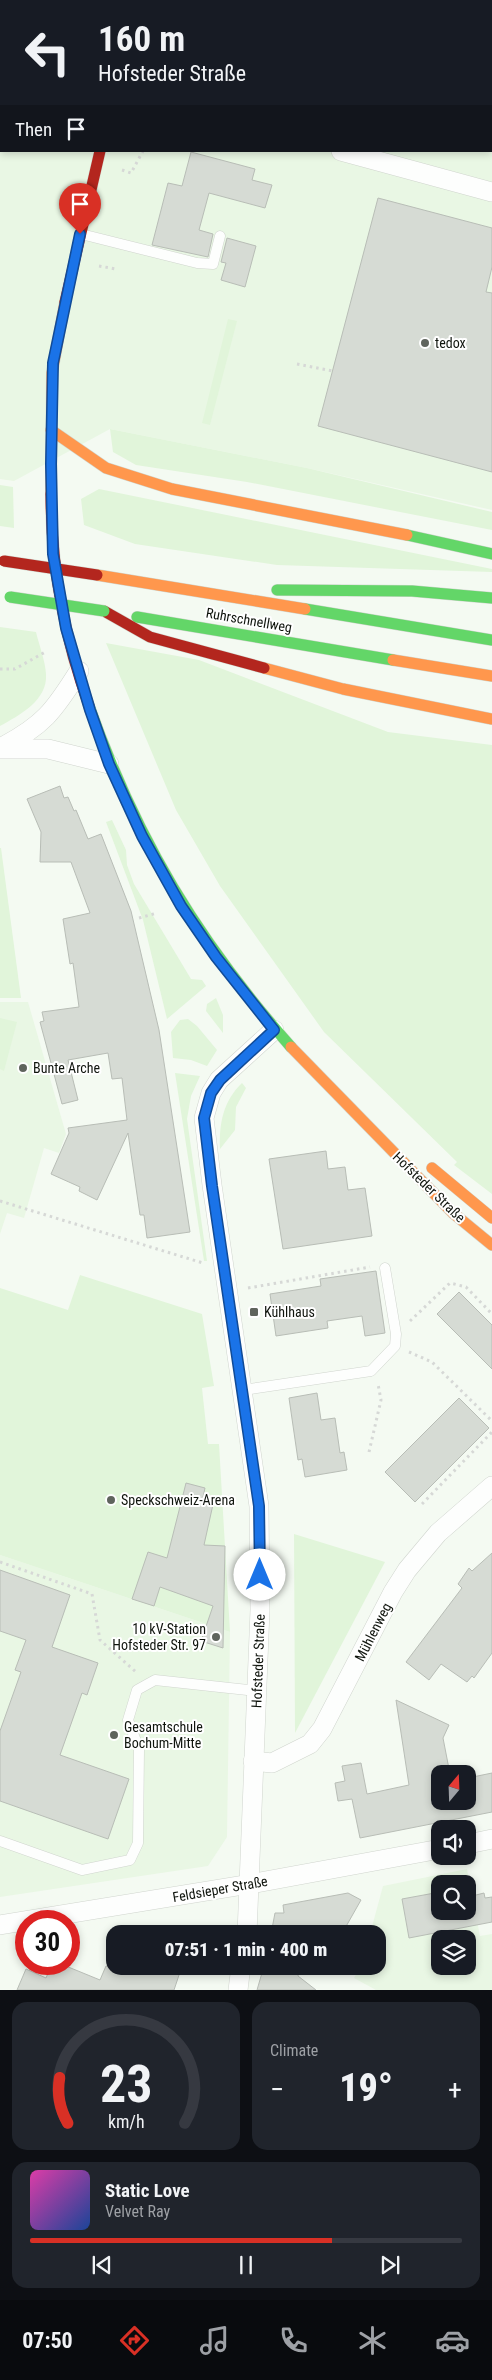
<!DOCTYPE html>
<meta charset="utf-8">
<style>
:root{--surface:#171b24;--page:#20242c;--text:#f1f3f6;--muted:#9ea1a6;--line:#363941;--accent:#d93025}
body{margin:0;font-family:"Roboto Condensed",sans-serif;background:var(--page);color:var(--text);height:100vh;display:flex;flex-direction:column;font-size:19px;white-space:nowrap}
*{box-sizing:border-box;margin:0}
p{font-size:16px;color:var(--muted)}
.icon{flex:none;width:28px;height:28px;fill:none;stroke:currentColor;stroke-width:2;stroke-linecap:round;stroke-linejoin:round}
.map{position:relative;height:1990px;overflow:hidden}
.side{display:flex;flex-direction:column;gap:12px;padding:12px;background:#0d0f14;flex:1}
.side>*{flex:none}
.top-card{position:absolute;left:0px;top:0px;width:492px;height:152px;box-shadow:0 2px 8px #0003;background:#171b24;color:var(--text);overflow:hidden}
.needle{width:32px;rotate:19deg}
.buttons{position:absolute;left:431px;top:1765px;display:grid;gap:10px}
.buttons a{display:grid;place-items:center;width:45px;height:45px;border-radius:10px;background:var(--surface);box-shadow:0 2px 8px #0003;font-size:25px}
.speed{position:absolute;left:15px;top:1910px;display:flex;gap:10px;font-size:25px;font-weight:700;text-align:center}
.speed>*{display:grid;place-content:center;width:65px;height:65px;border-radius:50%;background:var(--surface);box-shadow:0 2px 8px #0003;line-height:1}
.speed .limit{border:8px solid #d22;background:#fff;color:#111}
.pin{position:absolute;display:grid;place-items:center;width:42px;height:42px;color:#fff;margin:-51px -21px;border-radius:50% 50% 50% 0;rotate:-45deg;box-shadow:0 0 5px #0007}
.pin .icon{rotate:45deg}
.me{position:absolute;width:55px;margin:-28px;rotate:0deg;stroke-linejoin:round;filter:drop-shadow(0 0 4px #0008)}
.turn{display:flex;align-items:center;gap:18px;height:105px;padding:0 15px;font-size:22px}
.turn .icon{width:65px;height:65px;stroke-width:2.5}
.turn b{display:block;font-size:35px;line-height:42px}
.then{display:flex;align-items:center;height:48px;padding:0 15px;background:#0003;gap:10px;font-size:19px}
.big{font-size:38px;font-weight:800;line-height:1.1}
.side .card{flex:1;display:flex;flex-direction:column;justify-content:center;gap:8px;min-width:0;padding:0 18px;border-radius:15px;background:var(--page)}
.side .dial{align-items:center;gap:0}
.dial svg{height:130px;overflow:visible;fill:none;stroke:var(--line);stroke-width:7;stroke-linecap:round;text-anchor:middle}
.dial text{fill:var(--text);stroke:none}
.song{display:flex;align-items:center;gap:15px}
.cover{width:60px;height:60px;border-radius:8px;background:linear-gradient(135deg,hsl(320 70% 55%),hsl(220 70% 35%))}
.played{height:5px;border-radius:2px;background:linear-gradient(90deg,var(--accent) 70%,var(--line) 70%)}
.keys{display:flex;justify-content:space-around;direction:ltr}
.heat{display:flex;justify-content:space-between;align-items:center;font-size:28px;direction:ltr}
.side .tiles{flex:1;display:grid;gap:12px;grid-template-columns:1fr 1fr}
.card:last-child{grid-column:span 2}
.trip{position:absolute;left:106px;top:1925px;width:280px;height:50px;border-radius:15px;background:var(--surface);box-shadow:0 2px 8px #0003;font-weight:800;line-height:50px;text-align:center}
.dock{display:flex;height:80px;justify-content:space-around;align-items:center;background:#090b0e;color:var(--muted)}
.dock .icon{width:35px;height:35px}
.dock .active{color:var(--accent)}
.dock b{font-size:22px;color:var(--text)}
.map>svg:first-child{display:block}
.built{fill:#e9f7e4;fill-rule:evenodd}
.green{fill:#e1f5da}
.building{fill:#d6dbd4;stroke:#b8bdb6}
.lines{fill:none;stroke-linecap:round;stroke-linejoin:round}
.lane-casing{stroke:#d0d5ce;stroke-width:11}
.street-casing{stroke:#d0d5ce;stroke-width:20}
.fast-casing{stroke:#d0d5ce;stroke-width:12}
.slow-casing{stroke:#d0d5ce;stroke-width:12}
.jam-casing{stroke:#d0d5ce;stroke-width:12}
.path{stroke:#d6d8d6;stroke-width:3;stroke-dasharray:2.5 4;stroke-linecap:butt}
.lane{stroke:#fdfefd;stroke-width:10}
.street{stroke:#fdfefd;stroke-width:19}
.fast{stroke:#63d668;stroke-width:11}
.slow{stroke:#ff974d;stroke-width:11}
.jam{stroke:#b3261e;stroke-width:11}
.fast-bridge-casing{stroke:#d0d5ce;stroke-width:12;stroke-linecap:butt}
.jam-bridge-casing{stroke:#d0d5ce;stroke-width:12;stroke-linecap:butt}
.fast-bridge{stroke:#63d668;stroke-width:11}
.jam-bridge{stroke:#b3261e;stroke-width:11}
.route-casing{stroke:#114b97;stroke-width:12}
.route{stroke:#1a73e8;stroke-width:9}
.poi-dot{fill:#5f645d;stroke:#fff;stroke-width:2}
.labels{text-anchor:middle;stroke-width:4;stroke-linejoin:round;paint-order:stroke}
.poi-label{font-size:14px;fill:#0f140d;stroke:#fff;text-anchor:start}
.street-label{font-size:14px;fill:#0f140d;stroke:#fff}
</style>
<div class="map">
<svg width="492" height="1990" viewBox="0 0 492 1990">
<rect width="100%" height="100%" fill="#f4faf2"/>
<g class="built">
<path d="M0,0H492V510L307,468L110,429L14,481L0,479ZM1,1H491V151H1Z"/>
<path d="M0,1002H28L66,1134L59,1153L44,1148L24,1218L7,1213L0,1234Z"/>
<path d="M0,1555L230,1632L227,1837L208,1866L0,1897Z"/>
<path d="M467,1869L480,1936L492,1934V1990H376L354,1978L361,1966H378V1934H370L383,1886ZM440,1884H468V1911H440ZM440,1939H468V1966H440Z"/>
</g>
<g class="green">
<path d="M228,319L237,321L210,425L202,423Z"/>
<path d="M110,429L307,468L492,512V530L247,482L136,465L113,452Z"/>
<path d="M0,485L13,487L14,528L0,526Z"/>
<path d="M99,489L492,569V572L277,565L135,544L84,525L81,499Z"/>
<path d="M0,627L36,632C39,645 45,660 46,674C48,700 20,715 0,726Z"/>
<path d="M106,643L199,660L388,732L492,745V1194L454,1165L457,1162L324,1032L220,886L176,810Z"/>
<path d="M112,820L126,850L127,865L134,884L191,979L202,980L206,986L167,1019L143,920L106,822Z"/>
<path d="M0,848H1L21,998H0Z"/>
<path d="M216,998L223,1015V1033L206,1011L207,1004Z"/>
<path d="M0,1018L17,1022L4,1071L0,1069Z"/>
<path d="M188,1019L197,1026L217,1050L207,1066L191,1060L173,1058L171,1032L180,1020Z"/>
<path d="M175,1073L200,1076L191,1096L187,1119L207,1261H204Z"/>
<path d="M242,1083L246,1088L236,1107L235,1130L220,1149C219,1124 223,1101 242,1083Z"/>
<path d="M80,1275L202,1314L214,1386L202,1388L208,1444H219L230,1632L0,1555V1288L68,1310Z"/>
<path d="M294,1534L385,1562L295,1733Z"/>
</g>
<g class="building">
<path d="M191,152L255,169L252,180L272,185L265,208L209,193L199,230L213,234L208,257L152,245L168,183L182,186Z"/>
<path d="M378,198L492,228V267L486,292L492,293V472L318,426Z"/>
<path d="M227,238L256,246L245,287L221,280L226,263L221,262Z"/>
<path d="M60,786L64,798L68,797L74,811L76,810L88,839L101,834L131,911L159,1030L190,1232L147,1238L144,1215H140L128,1133L97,1200L79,1191L80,1187L51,1174L69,1133L68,1128L127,1120L122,1078L112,1079L108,1053L68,1060L78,1100L62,1104L40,1022L44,1021L42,1012L79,1007L73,963L70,964L63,919L90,913L71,862H40L41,832L27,799Z"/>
<path d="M326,1151L328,1169L345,1167L348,1190L365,1188L372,1236L283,1249L269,1159Z"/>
<path d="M376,1271L385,1333L365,1336L362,1316L327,1321L328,1328L276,1336L270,1294L321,1286L320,1279Z"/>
<path d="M459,1292L492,1325V1369L437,1314Z"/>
<path d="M317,1393L321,1420L335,1418L340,1453L344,1452L347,1470L305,1477L302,1459L298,1460L289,1398Z"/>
<path d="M459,1398L489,1428L415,1502L385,1472Z"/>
<path d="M186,1483L205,1488L203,1497L214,1500L204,1545L225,1546L223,1648L201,1641L213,1606L160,1587L154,1606L132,1599L148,1552L167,1558Z"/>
<path d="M492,1553V1653L474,1678L472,1676L467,1682L441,1664L429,1680L406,1662L462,1588L458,1584L469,1568L472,1571Z"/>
<path d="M0,1570L70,1595L52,1647L98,1663L87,1695L82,1693L60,1755L129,1779L108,1839L0,1801V1731L21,1672L15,1670L26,1640L0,1631Z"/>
<path d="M396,1700L449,1725L443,1738L450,1774H440V1801H468V1778L492,1773V1812L360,1838L352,1799L338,1801L335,1783L345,1781L342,1766L361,1763L367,1794L409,1785Z"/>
<path d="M471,1886L472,1896L484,1893L485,1898L492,1897V1922L409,1938L402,1899L440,1892V1911H468V1887Z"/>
<path d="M348,1893L361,1900L344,1930L321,1934H271L275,1913H284L283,1905Z"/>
<path d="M52,1964H61L100,1980L106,1966H182L174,1990H17L26,1969L46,1978Z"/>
<path d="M264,1966H299L298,1976L316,1990H257Z"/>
</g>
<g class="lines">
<g class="lane-casing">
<g id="lane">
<path d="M81,234L197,263L213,264L220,236"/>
<path d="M243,1390L371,1371L395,1346L396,1334L385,1268"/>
<path d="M0,1841L82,1870L130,1860L138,1843L139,1749L128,1720L137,1690L155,1680L257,1691"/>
</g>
</g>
<g class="street-casing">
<g id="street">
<path d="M21,0L25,1"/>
<path d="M0,50L1,51"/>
<path d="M341,151L492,192"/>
<path d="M0,748C43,726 54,711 79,671"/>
<path d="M1,749H48L109,764"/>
<path d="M253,1761L272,1763L310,1744L322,1729L393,1592L407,1570L438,1533L492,1486"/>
<path d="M468,1844L492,1839"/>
<path d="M0,1925L250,1884L440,1849"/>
<path d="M247,1934L260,1610L259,1506L212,1185L204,1118L211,1093L219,1080L274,1030"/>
<path d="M238,1990L241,1966"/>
</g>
</g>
<g class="fast-casing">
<g id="fast">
<path d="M407,535L492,554"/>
<path d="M277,590L412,591L492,598"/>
<path d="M305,609L492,640"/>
<path d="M137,617L393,660"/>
<path d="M89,706C137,841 197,940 291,1047"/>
</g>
</g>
<g class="slow-casing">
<g id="slow">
<path d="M178,1L179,0"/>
<path d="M51,430L106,468L172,489L407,535"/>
<path d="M51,494L52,373L65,302"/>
<path d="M97,575L305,609"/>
<path d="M393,660L492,676"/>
<path d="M264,668L343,689L492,719"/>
<path d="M291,1047L453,1213L492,1245"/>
<path d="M432,1168L492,1218"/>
</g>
</g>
<g class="jam-casing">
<g id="jam">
<path d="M65,302L100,151"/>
<path d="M51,494C51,565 65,639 89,706"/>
<path d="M104,611L150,637L264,668"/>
</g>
</g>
<g class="path">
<path d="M144,1L146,0"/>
<path d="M122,170L131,173L143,151"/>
<path d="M99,266L116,269"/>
<path d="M297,364L333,371"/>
<path d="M0,669H15L47,651"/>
<path d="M139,918L157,913"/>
<path d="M0,1201L203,1263"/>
<path d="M248,1288L370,1267"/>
<path d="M410,1321L450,1283L466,1287L492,1314"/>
<path d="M409,1352L432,1362L492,1421"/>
<path d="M369,1452L381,1400L378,1384"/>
<path d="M422,1504L492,1432"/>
<path d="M0,1562L92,1594L100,1640L136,1672"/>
</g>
<use href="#lane" class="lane"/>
<use href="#street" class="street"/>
<use href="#fast" class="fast"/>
<use href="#slow" class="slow"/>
<use href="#jam" class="jam"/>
<g class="fast-bridge-casing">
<path id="fast-bridge" d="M10,597L104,611"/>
</g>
<g class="jam-bridge-casing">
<path id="jam-bridge" d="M4,561L97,575"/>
</g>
<use href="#fast-bridge" class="fast-bridge"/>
<use href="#jam-bridge" class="jam-bridge"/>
</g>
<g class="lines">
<g class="route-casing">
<path id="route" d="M80,234L53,363L51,464L53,554L66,628L90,710L109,764L142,836L181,906L216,957L274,1030L220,1080L211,1093L204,1118L212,1186L259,1506L260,1575"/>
</g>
<use href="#route" class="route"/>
</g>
<g class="poi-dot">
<circle cx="425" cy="343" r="5"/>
<circle cx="23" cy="1068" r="5"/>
<rect x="249" y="1307" width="10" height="10" rx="2.5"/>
<circle cx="111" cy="1500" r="5"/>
<circle cx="216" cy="1637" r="5"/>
<circle cx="114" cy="1735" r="5"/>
</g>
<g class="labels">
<g class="poi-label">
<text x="435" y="348">tedox</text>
<text x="33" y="1073">Bunte Arche</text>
<text x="264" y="1317">Kühlhaus</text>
<text x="121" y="1505">Speckschweiz-Arena</text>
<text x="206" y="1634" text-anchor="end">10 kV-Station<tspan x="206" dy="16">Hofsteder Str. 97</tspan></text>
<text x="124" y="1732">Gesamtschule<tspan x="124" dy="16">Bochum-Mitte</tspan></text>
</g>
<g class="street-label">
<text transform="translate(249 620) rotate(10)" y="5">Ruhrschnellweg</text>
<text transform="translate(429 1187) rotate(44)" y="5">Hofsteder Straße</text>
<text transform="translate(373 1632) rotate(-63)" y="5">Mühlenweg</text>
<text transform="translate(258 1661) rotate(-88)" y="5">Hofsteder Straße</text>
<text transform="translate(220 1889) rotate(-10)" y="5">Feldsieper Straße</text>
</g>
</g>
</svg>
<div class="buttons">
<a><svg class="needle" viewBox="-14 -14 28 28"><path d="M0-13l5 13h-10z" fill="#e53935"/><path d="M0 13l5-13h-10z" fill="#9ea1a6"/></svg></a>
<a><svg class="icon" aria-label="sound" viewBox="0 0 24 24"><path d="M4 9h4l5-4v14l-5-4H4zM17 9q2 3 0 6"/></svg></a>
<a><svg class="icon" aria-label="search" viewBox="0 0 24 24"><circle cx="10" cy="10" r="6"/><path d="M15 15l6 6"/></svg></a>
<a><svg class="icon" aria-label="layers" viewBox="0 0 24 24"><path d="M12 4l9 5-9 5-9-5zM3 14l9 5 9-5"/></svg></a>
</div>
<div class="speed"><div class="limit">30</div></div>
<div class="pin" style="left:80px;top:234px;background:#d93025"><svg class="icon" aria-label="arrive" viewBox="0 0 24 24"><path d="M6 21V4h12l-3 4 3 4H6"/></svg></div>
<svg class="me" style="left:260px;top:1575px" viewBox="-20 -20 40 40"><circle r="19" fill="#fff"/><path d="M0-13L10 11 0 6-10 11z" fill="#1a73e8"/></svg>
<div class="trip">07:51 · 1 min · 400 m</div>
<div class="top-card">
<div class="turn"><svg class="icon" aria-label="left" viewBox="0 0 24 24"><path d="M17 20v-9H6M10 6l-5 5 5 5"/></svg><div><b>160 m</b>Hofsteder Straße</div></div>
<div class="then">Then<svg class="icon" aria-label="arrive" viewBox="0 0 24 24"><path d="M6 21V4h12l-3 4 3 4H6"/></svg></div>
</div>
</div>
<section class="side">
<div class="tiles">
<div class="card dial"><svg viewBox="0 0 100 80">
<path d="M14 69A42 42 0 1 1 86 69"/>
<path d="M14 69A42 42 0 0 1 9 41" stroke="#d93025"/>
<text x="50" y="56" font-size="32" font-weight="700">23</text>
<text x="50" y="72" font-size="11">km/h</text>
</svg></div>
<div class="card"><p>Climate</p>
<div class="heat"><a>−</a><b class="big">19°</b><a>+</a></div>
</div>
<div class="card">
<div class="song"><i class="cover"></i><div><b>Static Love</b><p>Velvet Ray</p></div></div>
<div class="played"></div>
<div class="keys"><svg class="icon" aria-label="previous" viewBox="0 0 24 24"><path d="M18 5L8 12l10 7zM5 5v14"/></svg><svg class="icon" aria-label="pause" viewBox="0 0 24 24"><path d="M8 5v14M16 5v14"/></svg><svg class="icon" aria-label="next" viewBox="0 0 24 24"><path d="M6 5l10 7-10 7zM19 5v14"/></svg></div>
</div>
</div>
</section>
<nav class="dock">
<b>07:50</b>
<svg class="icon active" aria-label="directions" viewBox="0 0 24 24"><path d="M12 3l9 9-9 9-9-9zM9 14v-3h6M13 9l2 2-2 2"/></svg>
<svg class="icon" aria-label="music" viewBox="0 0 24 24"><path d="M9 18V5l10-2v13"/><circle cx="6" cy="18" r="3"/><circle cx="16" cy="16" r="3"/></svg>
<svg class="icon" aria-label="phone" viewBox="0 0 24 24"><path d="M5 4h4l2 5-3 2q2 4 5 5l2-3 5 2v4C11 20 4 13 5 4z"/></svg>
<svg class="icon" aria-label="climate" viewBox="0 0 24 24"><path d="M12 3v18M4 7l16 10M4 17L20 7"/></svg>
<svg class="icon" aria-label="car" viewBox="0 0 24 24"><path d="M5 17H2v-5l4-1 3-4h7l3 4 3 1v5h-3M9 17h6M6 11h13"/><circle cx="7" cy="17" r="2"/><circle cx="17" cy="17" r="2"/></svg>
</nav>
